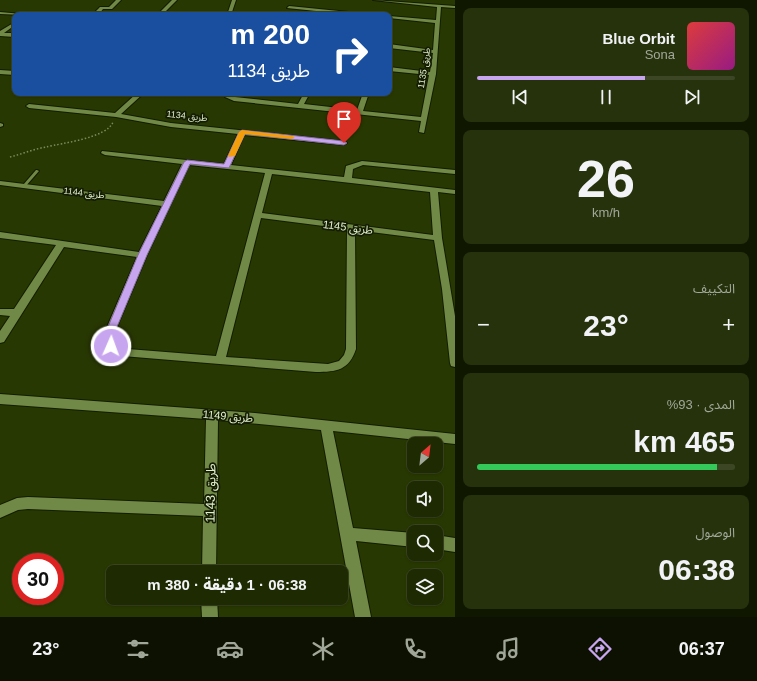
<!DOCTYPE html>
<html lang="ar">
<meta charset="utf-8">
<style>
:root{--surface:#1e2a02;--page:#26320c;--text:#f1f3f6;--muted:#a1a799;--line:#3c4624;--accent:#c8a6ef}
body{margin:0;font-family:Arial,"Noto Sans Arabic",sans-serif;background:var(--page);color:var(--text);direction:rtl;height:100vh;display:flex;flex-direction:column;font-size:15px;white-space:nowrap}
*{box-sizing:border-box;margin:0}
p{font-size:13px;color:var(--muted)}
.icon{flex:none;width:22px;height:22px;fill:none;stroke:currentColor;stroke-width:2;stroke-linecap:round;stroke-linejoin:round}
.map{position:relative;flex:1;overflow:hidden;direction:ltr}
.panel{display:flex;flex-direction:column;gap:8px;padding:8px;background:#101701;width:302px}
.panel>*{flex:none}
.top-card{position:absolute;left:12px;top:12px;width:380px;height:84px;border-radius:8px;box-shadow:0 1px 3px #0004,0 0 0 1px var(--line);direction:rtl;background:#1a4fa0;color:#fff;overflow:hidden}
.needle{width:26px;rotate:28deg}
.tools{position:absolute;left:407px;top:437px;display:grid;gap:8px}
.tools a{display:grid;place-items:center;width:36px;height:36px;border-radius:8px;background:var(--surface);box-shadow:0 1px 3px #0004,0 0 0 1px var(--line);font-size:20px}
.speed{position:absolute;left:12px;top:553px;display:flex;gap:8px;font-size:20px;font-weight:700;text-align:center}
.speed>*{display:grid;place-content:center;width:52px;height:52px;border-radius:50%;background:var(--surface);box-shadow:0 1px 3px #0004,0 0 0 1px var(--line);line-height:1}
.speed .limit{border:6px solid #d22;background:#fff;color:#111}
.pin{position:absolute;display:grid;place-items:center;width:34px;height:34px;color:#fff;margin:-41px -17px;border-radius:50% 50% 50% 0;rotate:-45deg;box-shadow:0 0 4px #0007}
.pin .icon{rotate:45deg}
.me{position:absolute;width:44px;margin:-22px;rotate:2deg;stroke-linejoin:round;filter:drop-shadow(0 0 3px #0008)}
.turn{display:flex;align-items:center;gap:14px;height:84px;padding:0 16px;font-size:18px}
.turn .icon{width:52px;height:52px;stroke-width:2.5}
.turn b{display:block;font-size:28px;line-height:34px}
.big{font-size:30px;font-weight:800;line-height:1.1}
.panel .tile{flex:1;display:flex;flex-direction:column;justify-content:center;gap:6px;min-width:0;padding:0 14px;border-radius:8px;background:var(--page)}
.panel .dial{align-items:center;gap:0}
.dial b{font-size:52px;line-height:1}
.song{display:flex;align-items:center;gap:12px}
.cover{width:48px;height:48px;border-radius:6px;background:linear-gradient(135deg,hsl(0 70% 55%),hsl(310 70% 35%))}
.played{height:4px;border-radius:2px;background:linear-gradient(90deg,var(--accent) 65%,var(--line) 65%)}
.keys{display:flex;justify-content:space-around;direction:ltr}
.heat{display:flex;justify-content:space-between;align-items:center;font-size:22px;direction:ltr}
.charge{height:6px;border-radius:3px;background:linear-gradient(90deg,#34c759 93%,var(--line) 0)}
.trip{position:absolute;left:106px;top:565px;width:242px;height:40px;border-radius:8px;background:var(--surface);box-shadow:0 1px 3px #0004,0 0 0 1px var(--line);font-weight:800;line-height:40px;text-align:center;direction:rtl}
.tabs{display:flex;height:64px;justify-content:space-around;align-items:center;background:#0c1101;color:var(--muted)}
.tabs .icon{width:28px;height:28px}
.tabs .selected{color:var(--accent)}
.tabs b{font-size:18px;color:var(--text)}
main{display:flex;flex:1;min-height:0}
.map>svg:first-child{display:block}
.lines{fill:none;stroke-linecap:round;stroke-linejoin:round}
.service-casing{stroke:#131d00;stroke-width:2}
.minor-casing{stroke:#131d00;stroke-width:2}
.path{stroke:#7c8b5e;stroke-width:1.5;stroke-dasharray:1.5 2;stroke-linecap:butt}
.service{fill:#718946;fill-rule:evenodd}
.minor{fill:#718946;fill-rule:evenodd}
.route{fill:#c8a6ef;stroke:#826c9b}
.slow{fill:#f59e0b}
.labels{text-anchor:middle;stroke-width:3.5;stroke-linejoin:round;paint-order:stroke}
.far-street-label{font-size:9px;fill:#e1efcc;stroke:#141d03}
.street-label{font-size:11px;fill:#e1efcc;stroke:#141d03}
.near-street-label{font-size:13px;fill:#e1efcc;stroke:#141d03}
</style>
<main>
<section class="panel">
<div class="tile">
<div class="song"><i class="cover"></i><div><b>Blue Orbit</b><p>Sona</p></div></div>
<div class="played"></div>
<div class="keys"><svg class="icon" aria-label="previous" viewBox="0 0 24 24"><path d="M18 5L8 12l10 7zM5 5v14"/></svg><svg class="icon" aria-label="pause" viewBox="0 0 24 24"><path d="M8 5v14M16 5v14"/></svg><svg class="icon" aria-label="next" viewBox="0 0 24 24"><path d="M6 5l10 7-10 7zM19 5v14"/></svg></div>
</div>
<div class="tile dial"><b>26</b><p>km/h</p></div>
<div class="tile"><p>التكييف</p>
<div class="heat"><a>−</a><b class="big">23°</b><a>+</a></div>
</div>
<div class="tile"><p>المدى · 93%</p><b class="big">465 km</b><div class="charge"></div></div>
<div class="tile"><p>الوصول</p><b class="big">06:38</b></div>
</section>
<div class="map">
<svg width="455" height="617" viewBox="0 0 455 617">
<rect width="100%" height="100%" fill="#283802"/>
<g class="lines">
<g class="service-casing">
<path id="service" d="M36,170H37L39,171L25,187H23V185Z"/>
</g>
<g class="minor-casing">
<g id="minor">
<path d="M116,0H121L112,9H103L99,14L101,15H78L67,13L69,12L94,13L100,7H109Z"/>
<path d="M172,0H177L162,15H157Z"/>
<path d="M232,0H236L231,15H227Z"/>
<path d="M373,0L455,6V8L441,7L436,74L424,133L419,132L421,121L234,101L225,97L224,93H230L231,96L235,97L298,104L304,93H310L304,104L357,110L363,93H369L363,111L421,117L429,75L389,71V67L430,72L433,53L389,48V44L433,50L435,23L389,18V16L436,20L437,7Z"/>
<path d="M289,6L369,14L371,15H355L287,8Z"/>
<path d="M0,12L22,14L24,15L0,14Z"/>
<path d="M15,22V25L4,33H15V37L0,36V31Z"/>
<path d="M0,70L15,71V75L0,74Z"/>
<path d="M137,93H144L121,114L171,123L344,141L347,143L344,145L244,135L231,165L344,177L346,166L362,161L455,170V174L363,165L353,169L352,178L455,190V194L438,192L442,238L455,316V367L451,366L450,363L442,289L434,240L355,230L356,349C349,370 337,372 316,372L122,356L107,349L104,334L137,257L64,247L4,342L0,343V331L10,316L0,315V309H14L56,245L0,238V232L139,252L162,206L0,185V181L164,201L182,164L105,155L101,153L102,151L224,164L238,134L171,127L116,117L29,108L26,106L29,104L115,113ZM189,165L265,173L216,356L128,349L116,344L114,334L147,255ZM272,174L430,192L433,235L262,213ZM261,218L347,229L346,349L344,355L339,361L328,364L226,357Z"/>
<path d="M0,123L3,124V126L0,127Z"/>
<path d="M0,394L255,413L455,434V444L333,431L353,528L414,533V547L356,541L371,617H355L321,430L218,420L216,572H202L203,516L28,509L18,510L0,518V505L17,498L28,497L204,504L206,419L0,404Z"/>
<path d="M436,535L455,538V552L436,549Z"/>
<path d="M201,598H217L218,617H202Z"/>
</g>
</g>
<path class="path" d="M10,157C22,154 34,149 46,147C62,143 107,138 113,122"/>
<use href="#service" class="service"/>
<use href="#minor" class="minor"/>
</g>
<path class="route" d="M242,130L344,141L347,143L344,145L245,134L229,168L190,164L147,255L114,334L116,346L111,350L108,349L105,334L138,255L184,162L187,160L224,164L239,132Z"/>
<path class="slow" d="M242,130L292,136L295,137L292,139L245,134L235,156L229,157L228,156L239,132Z"/>
<g class="labels">
<g class="far-street-label">
<text transform="translate(424 68) rotate(-81)" y="3">طريق 1135</text>
<text transform="translate(187 116) rotate(6)" y="3">طريق 1134</text>
<text transform="translate(84 193) rotate(7)" y="3">طريق 1144</text>
</g>
<g class="street-label">
<text transform="translate(348 227) rotate(7)" y="4">طريق 1145</text>
<text transform="translate(228 416) rotate(5)" y="4">طريق 1149</text>
</g>
<g class="near-street-label">
<text transform="translate(210 493) rotate(-89)" y="5">طريق 1143</text>
</g>
</g>
</svg>
<div class="tools">
<a><svg class="needle" viewBox="-14 -14 28 28"><path d="M0-13l5 13h-10z" fill="#e53935"/><path d="M0 13l5-13h-10z" fill="#a1a799"/></svg></a>
<a><svg class="icon" aria-label="sound" viewBox="0 0 24 24"><path d="M4 9h4l5-4v14l-5-4H4zM17 9q2 3 0 6"/></svg></a>
<a><svg class="icon" aria-label="search" viewBox="0 0 24 24"><circle cx="10" cy="10" r="6"/><path d="M15 15l6 6"/></svg></a>
<a><svg class="icon" aria-label="layers" viewBox="0 0 24 24"><path d="M12 4l9 5-9 5-9-5zM3 14l9 5 9-5"/></svg></a>
</div>
<div class="speed"><div class="limit">30</div></div>
<div class="pin" style="left:344px;top:143px;background:#d93025"><svg class="icon" aria-label="arrive" viewBox="0 0 24 24"><path d="M6 21V4h12l-3 4 3 4H6"/></svg></div>
<svg class="me" style="left:111px;top:346px" viewBox="-20 -20 40 40"><circle r="17" fill="#c8a6ef" stroke="#fff" stroke-width="3"/><path d="M0-11L8 9 0 5-8 9z" fill="#fff"/></svg>
<div class="trip">06:38 · 1 دقيقة · 380 m</div>
<div class="top-card">
<div class="turn"><svg class="icon" aria-label="right" viewBox="0 0 24 24"><path d="M7 20v-9h11M14 6l5 5-5 5"/></svg><div><b>200 m</b>طريق 1134</div></div>
</div>
</div>
</main>
<nav class="tabs">
<b>06:37</b>
<svg class="icon selected" aria-label="directions" viewBox="0 0 24 24"><path d="M12 3l9 9-9 9-9-9zM9 14v-3h6M13 9l2 2-2 2"/></svg>
<svg class="icon" aria-label="music" viewBox="0 0 24 24"><path d="M9 18V5l10-2v13"/><circle cx="6" cy="18" r="3"/><circle cx="16" cy="16" r="3"/></svg>
<svg class="icon" aria-label="phone" viewBox="0 0 24 24"><path d="M5 4h4l2 5-3 2q2 4 5 5l2-3 5 2v4C11 20 4 13 5 4z"/></svg>
<svg class="icon" aria-label="climate" viewBox="0 0 24 24"><path d="M12 3v18M4 7l16 10M4 17L20 7"/></svg>
<svg class="icon" aria-label="car" viewBox="0 0 24 24"><path d="M5 17H2v-5l4-1 3-4h7l3 4 3 1v5h-3M9 17h6M6 11h13"/><circle cx="7" cy="17" r="2"/><circle cx="17" cy="17" r="2"/></svg>
<svg class="icon" aria-label="filters" viewBox="0 0 24 24"><path d="M4 7h16M4 17h16"/><circle cx="9" cy="7" r="2"/><circle cx="15" cy="17" r="2"/></svg>
<b>23°</b>
</nav>
